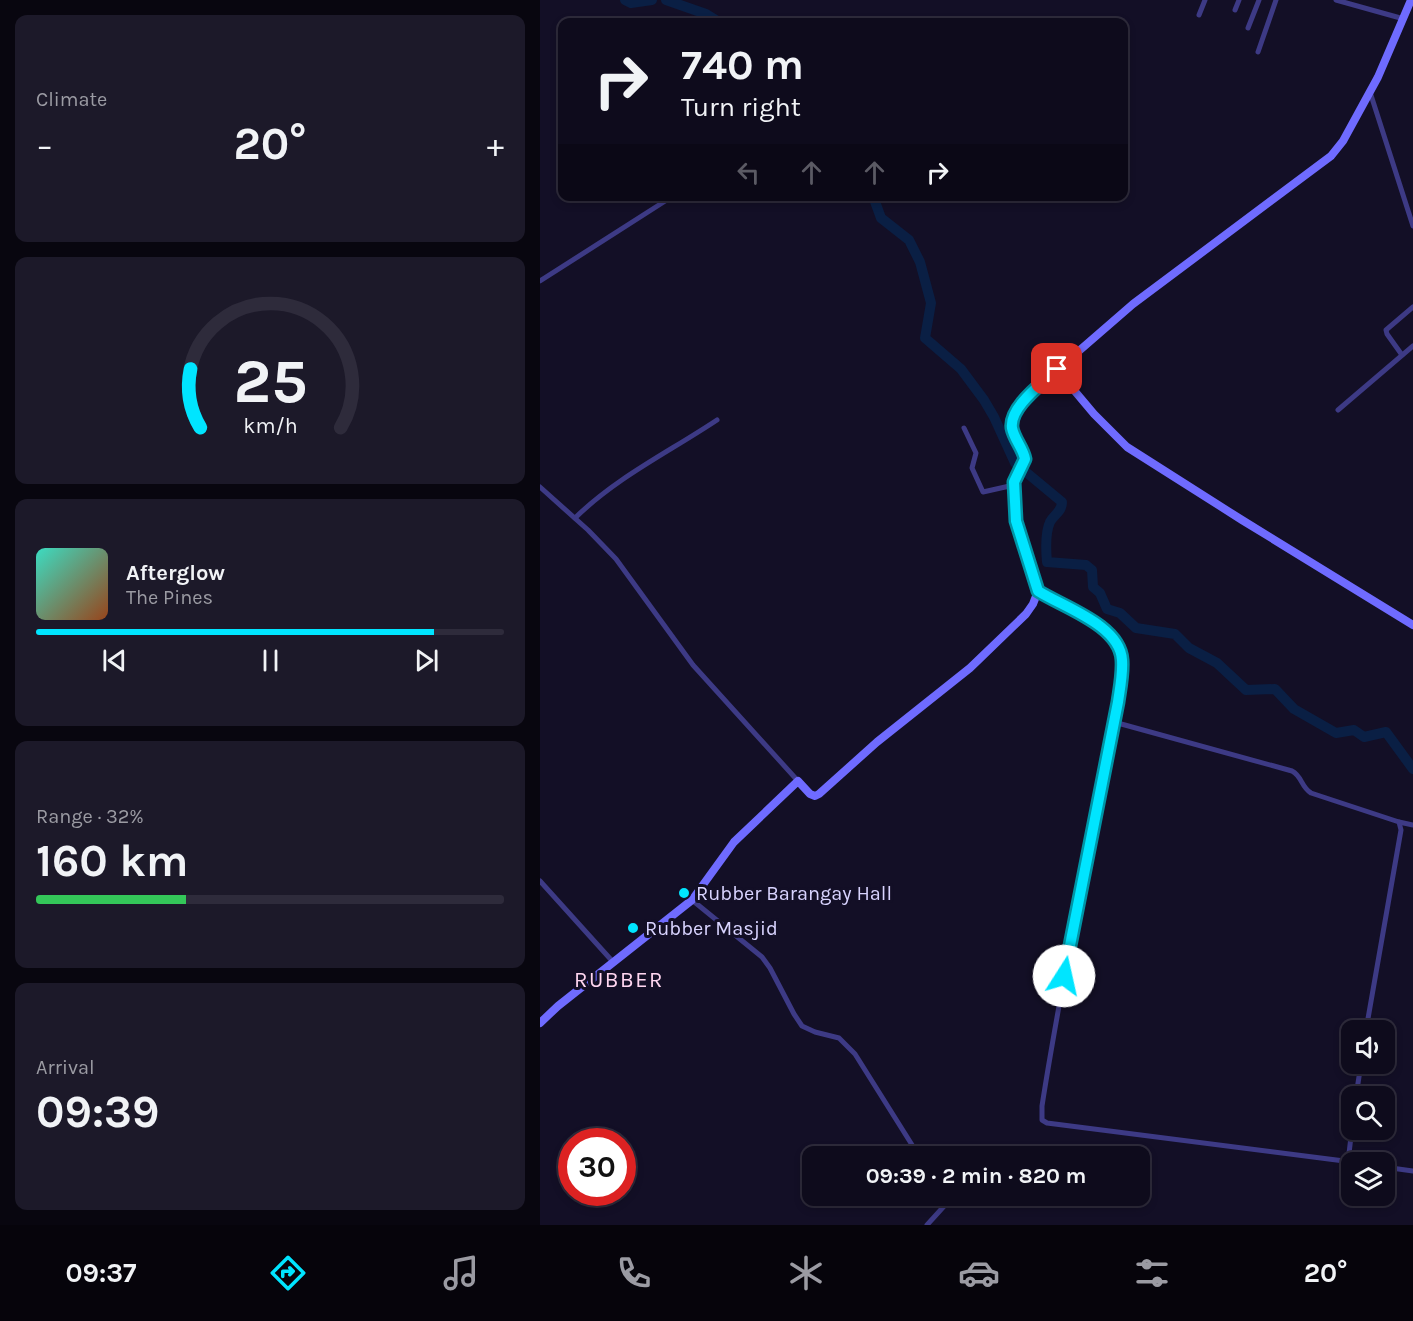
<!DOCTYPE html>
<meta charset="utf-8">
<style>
:root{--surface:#0e0b1c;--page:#1c1929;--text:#f1f3f6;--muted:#9b9ba3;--line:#2e2b3b;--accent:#00e5ff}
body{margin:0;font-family:Karla,sans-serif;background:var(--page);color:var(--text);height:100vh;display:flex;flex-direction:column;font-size:22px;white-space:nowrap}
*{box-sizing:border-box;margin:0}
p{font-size:20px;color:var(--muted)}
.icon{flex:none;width:33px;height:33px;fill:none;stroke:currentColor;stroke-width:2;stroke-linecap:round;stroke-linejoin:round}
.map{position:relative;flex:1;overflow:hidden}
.details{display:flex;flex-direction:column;gap:15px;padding:15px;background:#08060f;width:540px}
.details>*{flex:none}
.banner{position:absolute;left:18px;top:18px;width:570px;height:183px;border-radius:12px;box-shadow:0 3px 9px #0003,0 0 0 2px var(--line);background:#0e0b1c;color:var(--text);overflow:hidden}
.buttons{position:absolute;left:801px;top:1020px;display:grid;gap:12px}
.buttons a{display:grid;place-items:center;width:54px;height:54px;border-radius:12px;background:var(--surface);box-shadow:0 3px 9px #0003,0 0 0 2px var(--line);font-size:30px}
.speed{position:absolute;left:18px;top:1128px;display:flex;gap:12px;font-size:30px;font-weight:700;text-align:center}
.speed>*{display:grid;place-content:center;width:78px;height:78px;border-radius:50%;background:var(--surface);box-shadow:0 3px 9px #0003,0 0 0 2px var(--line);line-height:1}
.speed .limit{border:9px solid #d22;background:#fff;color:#111}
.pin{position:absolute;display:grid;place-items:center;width:51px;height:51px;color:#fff;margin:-26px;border-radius:12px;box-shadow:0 3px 9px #0006}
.me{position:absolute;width:66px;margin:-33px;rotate:10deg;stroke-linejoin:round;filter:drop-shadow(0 0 4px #0008)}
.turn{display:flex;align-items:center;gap:21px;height:126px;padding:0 24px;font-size:27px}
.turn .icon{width:78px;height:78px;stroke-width:2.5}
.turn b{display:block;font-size:42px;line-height:51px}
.lanes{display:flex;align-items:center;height:57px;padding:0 24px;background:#0003;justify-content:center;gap:30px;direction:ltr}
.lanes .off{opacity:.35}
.big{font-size:45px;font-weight:700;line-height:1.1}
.details .tile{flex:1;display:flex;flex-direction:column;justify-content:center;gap:9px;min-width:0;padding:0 21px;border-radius:12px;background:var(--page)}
.details .dial{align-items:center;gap:0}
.dial svg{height:156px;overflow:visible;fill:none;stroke:var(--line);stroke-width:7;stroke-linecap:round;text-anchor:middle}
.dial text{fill:var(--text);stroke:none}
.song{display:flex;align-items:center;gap:18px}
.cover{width:72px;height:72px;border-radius:9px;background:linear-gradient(135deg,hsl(170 70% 55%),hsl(20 70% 35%))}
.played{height:6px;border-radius:3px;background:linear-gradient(90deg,var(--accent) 85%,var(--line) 85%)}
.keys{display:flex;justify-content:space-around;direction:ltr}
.heat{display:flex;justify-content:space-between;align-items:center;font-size:33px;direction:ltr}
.charge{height:9px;border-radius:4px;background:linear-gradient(90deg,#34c759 32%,var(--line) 0)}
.trip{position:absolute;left:262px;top:1146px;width:348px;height:60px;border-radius:12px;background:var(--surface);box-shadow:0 3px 9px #0003,0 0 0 2px var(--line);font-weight:700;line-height:60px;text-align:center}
.tab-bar{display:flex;height:96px;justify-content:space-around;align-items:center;background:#06040b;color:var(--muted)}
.tab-bar .icon{width:42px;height:42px}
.tab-bar .selected{color:var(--accent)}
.tab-bar b{font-size:27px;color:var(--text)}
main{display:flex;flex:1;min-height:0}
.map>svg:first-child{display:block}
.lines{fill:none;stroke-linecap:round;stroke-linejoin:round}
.river{stroke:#0a1f44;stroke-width:10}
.street{stroke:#3d3a85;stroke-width:5}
.secondary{stroke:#6f6bff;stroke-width:8}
.route-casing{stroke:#0095a6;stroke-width:15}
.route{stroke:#00e5ff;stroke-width:10}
.poi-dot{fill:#00e5ff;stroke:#130f26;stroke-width:2}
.labels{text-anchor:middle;stroke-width:6;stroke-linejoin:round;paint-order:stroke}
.poi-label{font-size:20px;fill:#d9d4ff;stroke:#130f26;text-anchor:start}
.quarter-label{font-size:22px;letter-spacing:1.5px;fill:#ffd6f0;stroke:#130f26}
</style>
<main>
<section class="details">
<div class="tile"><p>Climate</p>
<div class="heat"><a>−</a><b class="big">20°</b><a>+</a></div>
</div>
<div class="tile dial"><svg viewBox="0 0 100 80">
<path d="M14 69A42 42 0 1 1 86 69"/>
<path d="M14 69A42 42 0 0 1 9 39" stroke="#00e5ff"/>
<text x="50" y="56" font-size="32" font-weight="700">25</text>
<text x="50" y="72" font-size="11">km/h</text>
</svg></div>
<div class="tile">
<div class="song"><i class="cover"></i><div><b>Afterglow</b><p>The Pines</p></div></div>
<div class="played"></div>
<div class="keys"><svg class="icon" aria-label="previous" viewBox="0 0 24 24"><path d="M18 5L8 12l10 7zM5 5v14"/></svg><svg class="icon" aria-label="pause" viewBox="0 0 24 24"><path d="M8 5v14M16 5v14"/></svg><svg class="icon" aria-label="next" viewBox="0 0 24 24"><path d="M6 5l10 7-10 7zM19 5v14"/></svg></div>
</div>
<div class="tile"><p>Range · 32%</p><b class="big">160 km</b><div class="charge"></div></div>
<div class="tile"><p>Arrival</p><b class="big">09:39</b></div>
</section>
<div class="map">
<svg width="873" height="1225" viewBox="0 0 873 1225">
<rect width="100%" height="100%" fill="#130f26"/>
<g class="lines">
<g class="river">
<path d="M85,0L91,3L112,0"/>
<path d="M126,0L166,14L179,22"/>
<path d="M333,196L341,218L369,240L380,262L391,303L385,338L421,369L444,400L454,417L475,463L522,502C522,512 514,514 510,522C505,533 506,551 507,562L546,565L552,570L553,587L560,593L567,609L580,613L596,628L635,634L649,648L677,663L706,690L735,689L754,709L796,733L814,730L824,737L846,732L873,769"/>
</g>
<g class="street">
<path d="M796,0L864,19"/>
<path d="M695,10L699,0"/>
<path d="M659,15L665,0"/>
<path d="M708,28L719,0"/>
<path d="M718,52L736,0"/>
<path d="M830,92L873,226"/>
<path d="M0,281L133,196"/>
<path d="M862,355L847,334L846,330L873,307"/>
<path d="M798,410L873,346"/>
<path d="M424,428L436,453L432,468L443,492L474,485"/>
<path d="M0,487L48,530L76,559L153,665L258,781"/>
<path d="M35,518C77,477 129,452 177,420"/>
<path d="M498,591C525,607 568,620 580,651C589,673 567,753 562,780C541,889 519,997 502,1106V1120L507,1123L812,1162"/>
<path d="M574,722L752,771C762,776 761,787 771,793L859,822L861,830L826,1030"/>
<path d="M859,822L873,825"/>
<path d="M0,881L74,963"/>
<path d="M152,900L222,957L230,968L254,1014L262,1026L275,1032L299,1038L315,1054L379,1156"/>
<path d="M816,1096L821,1064"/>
<path d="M808,1162L812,1128"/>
<path d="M844,1167L873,1171"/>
<path d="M387,1225L406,1204L404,1196"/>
</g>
<g class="secondary">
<path d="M517,370L554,414L587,447L702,520L873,625"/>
<path d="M0,1023L18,1006L152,900L194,842L258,781L270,794L275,796L279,794L337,742L430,668L486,614L493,604L498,591L476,521L474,482L485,459L473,432L472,422L479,406L495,389L593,304L791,156L803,141L838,77L871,0"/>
</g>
</g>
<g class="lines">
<g class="route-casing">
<path id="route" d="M517,369C503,383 469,407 472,428C474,439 483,448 485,459L474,482L476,521L498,591C523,607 580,625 582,660C583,674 580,688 578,702L524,976"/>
</g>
<use href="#route" class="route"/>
</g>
<g class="poi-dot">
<circle cx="144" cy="893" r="6"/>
<circle cx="93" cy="928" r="6"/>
</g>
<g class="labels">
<g class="poi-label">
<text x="156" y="900">Rubber Barangay Hall</text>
<text x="105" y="935">Rubber Masjid</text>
</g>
<g class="quarter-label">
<text x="79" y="987">RUBBER</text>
</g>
</g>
</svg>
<div class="buttons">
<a><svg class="icon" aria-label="sound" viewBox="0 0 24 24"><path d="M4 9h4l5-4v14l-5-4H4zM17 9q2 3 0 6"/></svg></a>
<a><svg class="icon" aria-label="search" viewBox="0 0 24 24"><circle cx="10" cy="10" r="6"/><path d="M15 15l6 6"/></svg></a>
<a><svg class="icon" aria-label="layers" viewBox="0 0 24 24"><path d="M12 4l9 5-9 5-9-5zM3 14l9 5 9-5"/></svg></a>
</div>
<div class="speed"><div class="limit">30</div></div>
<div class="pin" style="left:517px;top:369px;background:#d93025"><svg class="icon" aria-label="arrive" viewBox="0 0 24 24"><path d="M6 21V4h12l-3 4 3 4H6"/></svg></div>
<svg class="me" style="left:524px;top:976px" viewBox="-20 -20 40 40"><circle r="19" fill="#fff"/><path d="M0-13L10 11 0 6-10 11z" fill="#00e5ff"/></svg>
<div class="trip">09:39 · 2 min · 820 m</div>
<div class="banner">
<div class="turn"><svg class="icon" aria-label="right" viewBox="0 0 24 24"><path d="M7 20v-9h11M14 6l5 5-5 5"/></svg><div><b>740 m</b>Turn right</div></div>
<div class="lanes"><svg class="icon off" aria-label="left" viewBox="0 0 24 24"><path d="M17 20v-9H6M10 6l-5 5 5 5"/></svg><svg class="icon off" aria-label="ahead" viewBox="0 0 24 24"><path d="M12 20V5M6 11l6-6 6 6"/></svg><svg class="icon off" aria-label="ahead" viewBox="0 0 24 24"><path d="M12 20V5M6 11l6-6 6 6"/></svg><svg class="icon" aria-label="right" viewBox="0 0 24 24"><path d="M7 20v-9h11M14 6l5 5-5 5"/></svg></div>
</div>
</div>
</main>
<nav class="tab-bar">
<b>09:37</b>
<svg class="icon selected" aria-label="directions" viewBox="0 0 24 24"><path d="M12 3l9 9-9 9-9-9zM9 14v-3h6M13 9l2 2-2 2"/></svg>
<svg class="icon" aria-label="music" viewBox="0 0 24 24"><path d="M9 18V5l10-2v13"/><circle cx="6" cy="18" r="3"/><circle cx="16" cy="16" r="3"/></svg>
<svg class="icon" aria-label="phone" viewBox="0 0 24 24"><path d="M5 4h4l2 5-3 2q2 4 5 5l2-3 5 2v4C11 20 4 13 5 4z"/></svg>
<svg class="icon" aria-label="climate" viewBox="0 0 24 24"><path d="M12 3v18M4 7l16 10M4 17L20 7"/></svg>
<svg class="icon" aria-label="car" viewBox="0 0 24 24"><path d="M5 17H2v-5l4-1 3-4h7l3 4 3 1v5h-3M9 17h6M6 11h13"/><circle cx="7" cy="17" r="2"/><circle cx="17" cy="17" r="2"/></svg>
<svg class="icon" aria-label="filters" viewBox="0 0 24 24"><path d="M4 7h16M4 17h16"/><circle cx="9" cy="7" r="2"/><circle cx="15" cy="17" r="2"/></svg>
<b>20°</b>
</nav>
